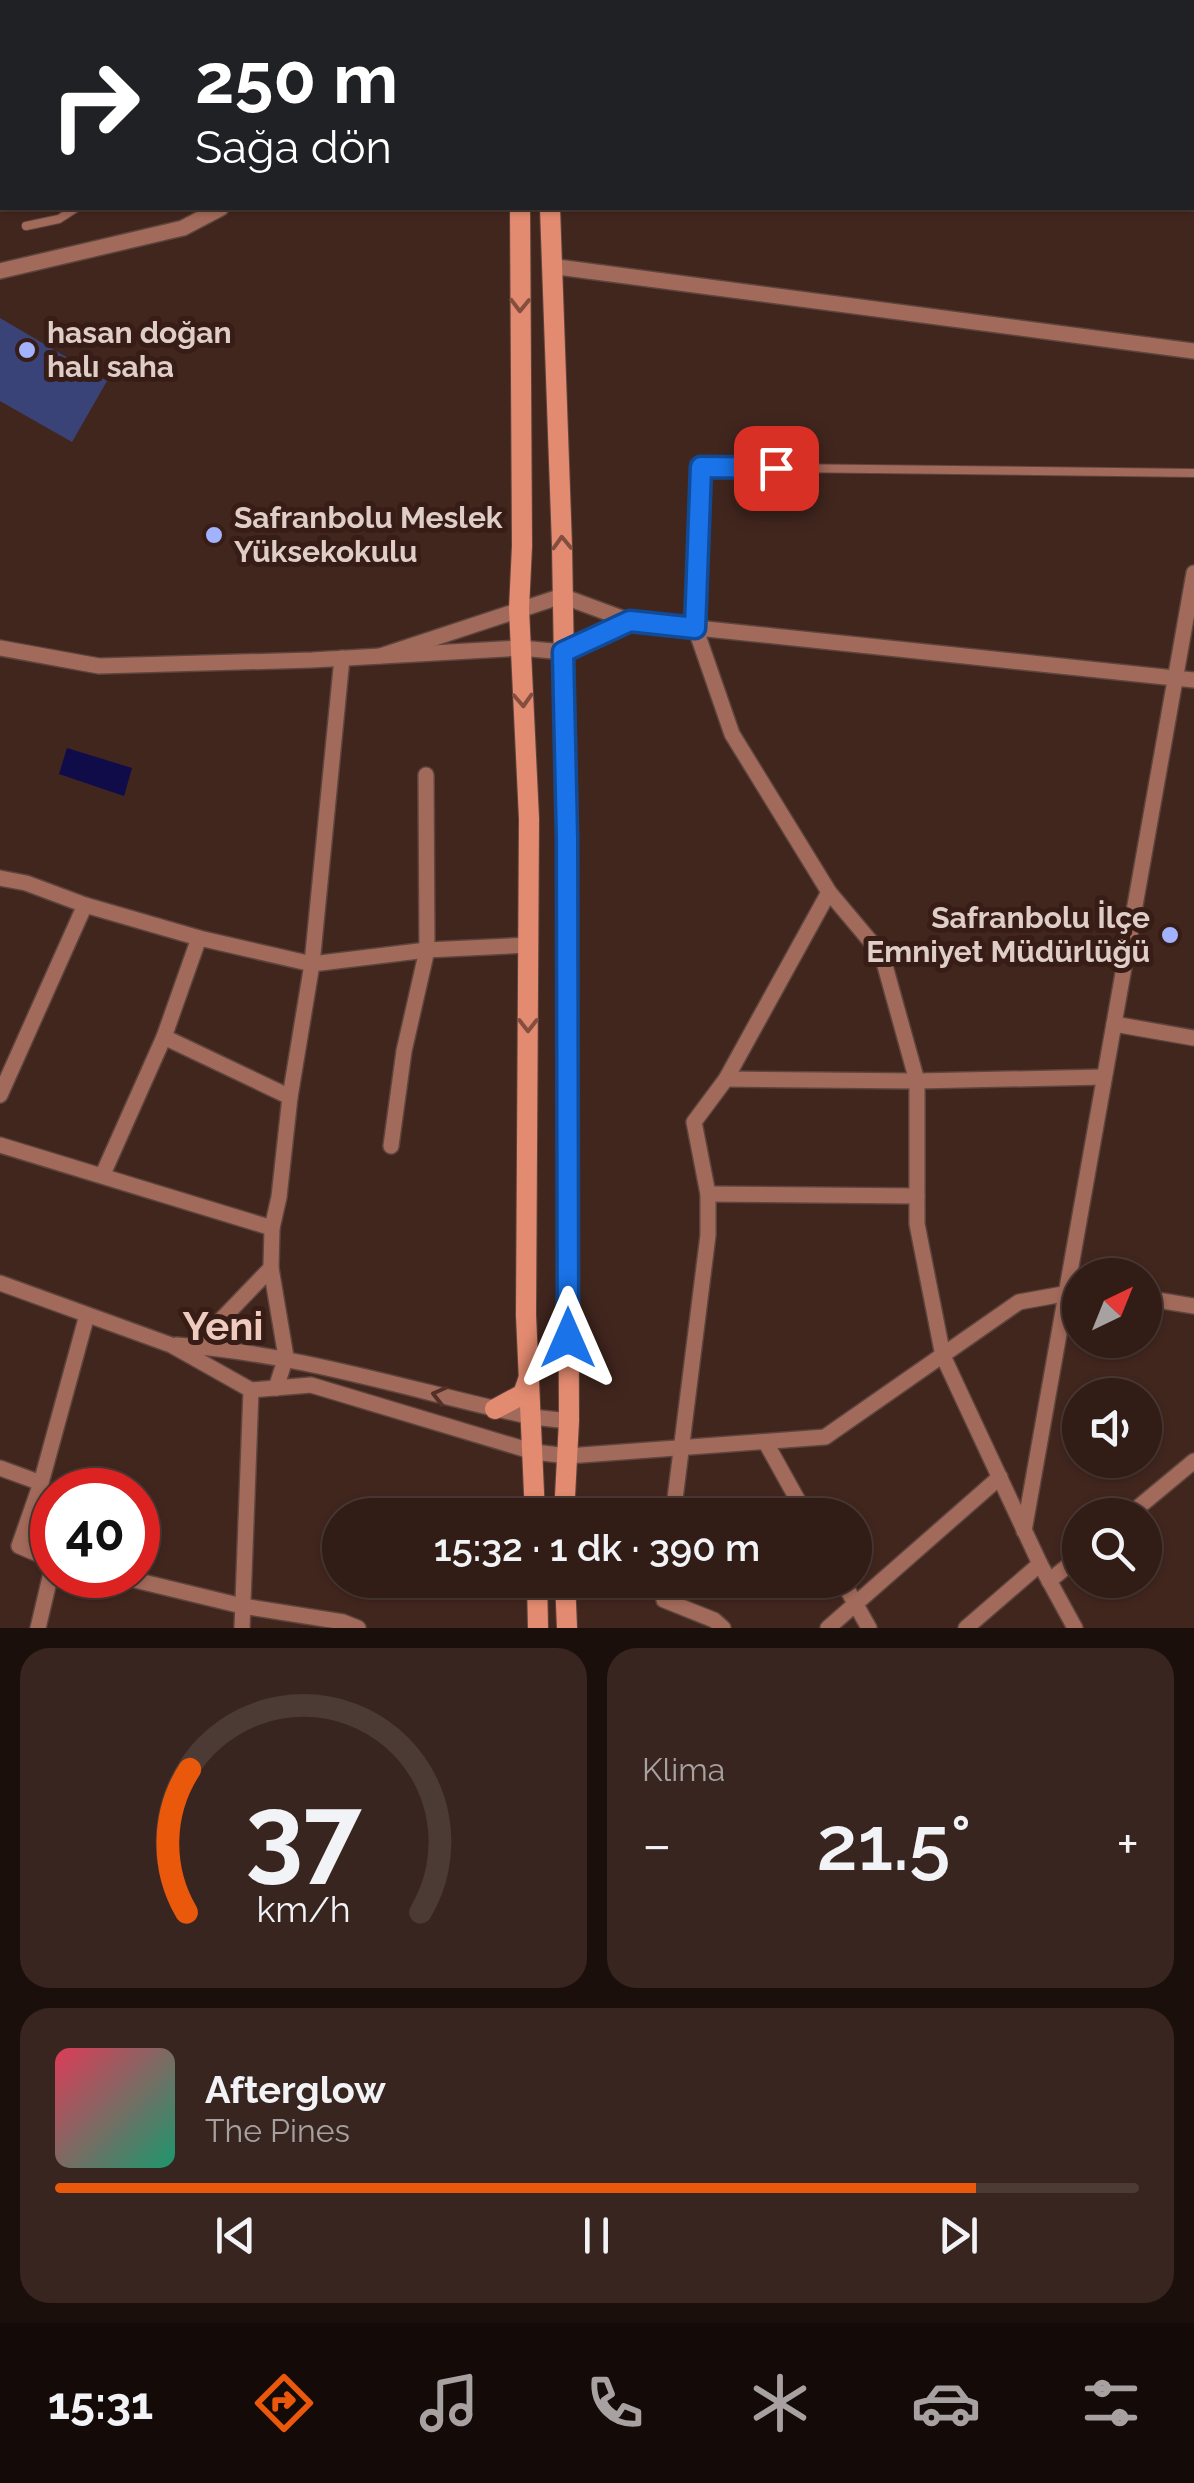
<!DOCTYPE html>
<html lang="tr">
<meta charset="utf-8">
<style>
:root{--surface:#311c16;--page:#39251f;--text:#f1f3f6;--muted:#a8a1a1;--line:#4c3a35;--accent:#ea580c}
body{margin:0;font-family:Raleway,sans-serif;background:var(--page);color:var(--text);height:100vh;display:flex;flex-direction:column;font-size:38px;white-space:nowrap}
*{box-sizing:border-box;margin:0}
p{font-size:32px;color:var(--muted)}
.icon{flex:none;width:55px;height:55px;fill:none;stroke:currentColor;stroke-width:2;stroke-linecap:round;stroke-linejoin:round}
.map{position:relative;height:1628px;overflow:hidden}
.panel{display:flex;flex-direction:column;gap:20px;padding:20px;background:#1b0f0c;flex:1}
.panel>*{flex:none}
.hud{position:absolute;left:0px;top:0px;width:1195px;height:210px;box-shadow:0 2px 8px #0004,0 0 0 2px var(--line);background:#202124;color:#fff;overflow:hidden}
.needle{width:65px;rotate:43deg}
.controls{position:absolute;left:1062px;top:1258px;display:grid;gap:20px}
.controls a{display:grid;place-items:center;width:100px;height:100px;border-radius:50%;background:var(--surface);box-shadow:0 2px 8px #0004,0 0 0 2px var(--line);font-size:50px}
.speed{position:absolute;left:30px;top:1468px;display:flex;gap:20px;font-size:50px;font-weight:700;text-align:center}
.speed>*{display:grid;place-content:center;width:130px;height:130px;border-radius:50%;background:var(--surface);box-shadow:0 2px 8px #0004,0 0 0 2px var(--line);line-height:1}
.speed .limit{border:15px solid #d22;background:#fff;color:#111}
.pin{position:absolute;display:grid;place-items:center;width:85px;height:85px;color:#fff;margin:-42px;border-radius:20px;box-shadow:0 5px 15px #0006}
.me{position:absolute;width:110px;margin:-55px;rotate:0deg;stroke-linejoin:round;filter:drop-shadow(0 0 8px #0008)}
.turn{display:flex;align-items:center;gap:35px;height:210px;padding:0 30px;font-size:45px}
.turn .icon{width:130px;height:130px;stroke-width:2.5}
.turn b{display:block;font-size:70px;line-height:85px}
.big{font-size:75px;font-weight:600;line-height:1.1}
.panel .tile{flex:1;display:flex;flex-direction:column;justify-content:center;gap:15px;min-width:0;padding:0 35px;border-radius:30px;background:var(--page)}
.panel .dial{align-items:center;gap:0}
.dial svg{height:260px;overflow:visible;fill:none;stroke:var(--line);stroke-width:7;stroke-linecap:round;text-anchor:middle}
.dial text{fill:var(--text);stroke:none}
.song{display:flex;align-items:center;gap:30px}
.cover{width:120px;height:120px;border-radius:15px;background:linear-gradient(135deg,hsl(350 70% 55%),hsl(160 70% 35%))}
.played{height:10px;border-radius:5px;background:linear-gradient(90deg,var(--accent) 85%,var(--line) 85%)}
.keys{display:flex;justify-content:space-around;direction:ltr}
.heat{display:flex;justify-content:space-between;align-items:center;font-size:55px;direction:ltr}
.panel .tiles{flex:1;display:grid;gap:20px;grid-template-columns:1fr 1fr}
.tile:last-child{grid-column:span 2}
.trip{position:absolute;left:322px;top:1498px;width:550px;height:100px;border-radius:50px;background:var(--surface);box-shadow:0 2px 8px #0004,0 0 0 2px var(--line);font-weight:600;line-height:100px;text-align:center}
.menu{display:flex;height:160px;justify-content:space-around;align-items:center;background:#140b09;color:var(--muted)}
.menu .icon{width:70px;height:70px}
.menu .on{color:var(--accent)}
.menu b{font-size:45px;color:var(--text)}
.map>svg:first-child{display:block}
.green{fill:#3a4377}
.water{fill:#100c4a}
.lines{fill:none;stroke-linecap:round;stroke-linejoin:round}
.lane-casing{stroke:#5d443d;stroke-width:10}
.street-casing{stroke:#5d443d;stroke-width:18}
.secondary-casing{stroke:#5d443d;stroke-width:22}
.lane{stroke:#a26a5a;stroke-width:8}
.street{stroke:#a26a5a;stroke-width:15}
.secondary{stroke:#e38b70;stroke-width:20}
.oneway{stroke:#844e3e}
.oneway2{stroke:#523026}
.route-casing{stroke:#114b97;stroke-width:25}
.route{stroke:#1a73e8;stroke-width:18}
.poi-dot{fill:#a3b2fd;stroke:#371d15;stroke-width:4}
.labels{text-anchor:middle;stroke-width:10;stroke-linejoin:round;paint-order:stroke}
.poi-label{font-size:30px;font-weight:bold;fill:#dfcdc8;stroke:#371d15;text-anchor:start}
.district-label{font-size:40px;font-weight:bold;fill:#eecabf;stroke:#371d15}
</style>
<div class="map">
<svg width="1194" height="1628" viewBox="0 0 1194 1628">
<rect width="100%" height="100%" fill="#41261e"/>
<path class="green" d="M0,318L107,381L72,442L0,401Z"/>
<path class="water" d="M67,748L132,768L124,796L59,774Z"/>
<g class="lines">
<g class="lane-casing">
<g id="lane">
<path d="M140,2L142,0"/>
<path d="M0,12L2,15"/>
<path d="M26,226L59,219L76,208"/>
<path d="M695,627L701,467L1194,473"/>
</g>
</g>
<g class="street-casing">
<g id="street">
<path d="M398,2L399,0"/>
<path d="M550,266L1194,351"/>
<path d="M0,271L183,228L221,208"/>
<path d="M695,627L732,734L829,892L882,955L917,1081V1224L943,1356L1040,1564L1075,1628"/>
<path d="M0,648L99,666L312,660L521,648L563,652L630,621"/>
<path d="M380,656L562,596L630,621L1194,680"/>
<path d="M0,878L26,883L85,905L199,938L312,964L427,950L528,945"/>
<path d="M1114,1024L1194,1038"/>
<path d="M164,1037L199,938"/>
<path d="M726,1079L917,1081L1104,1077"/>
<path d="M0,1095L85,905"/>
<path d="M0,1145L272,1228"/>
<path d="M391,1146L404,1051L427,950L426,775"/>
<path d="M103,1174L164,1037L290,1097"/>
<path d="M708,1194L917,1196"/>
<path d="M0,1283L171,1345L251,1390L311,1385L534,1452L568,1456L825,1437L1019,1302L1080,1291"/>
<path d="M1145,1298L1194,1306"/>
<path d="M176,1345C297,1353 413,1391 532,1417L569,1421"/>
<path d="M196,1346L271,1268"/>
<path d="M276,1388L286,1357L271,1268L272,1228L279,1197L290,1097L312,964L342,658"/>
<path d="M766,1443L806,1515"/>
<path d="M0,1468L41,1483"/>
<path d="M673,1515L708,1235V1194L694,1122L726,1079L829,892"/>
<path d="M1129,1515L1194,1461"/>
<path d="M1024,1531L1194,573"/>
<path d="M52,1560L19,1546L41,1483L87,1315"/>
<path d="M114,1575L242,1606L343,1622L358,1628"/>
<path d="M666,1580L664,1600L714,1620L723,1628"/>
<path d="M842,1580L869,1628"/>
<path d="M1049,1581L1080,1556"/>
<path d="M38,1628L52,1569"/>
<path d="M242,1628L251,1390"/>
<path d="M828,1628L1000,1477"/>
<path d="M966,1628L1040,1564"/>
</g>
</g>
<g class="secondary-casing">
<g id="secondary">
<path d="M522,2V0"/>
<path d="M551,2V0"/>
<path d="M520,208L522,546L519,609L529,819L526,1315L535,1515"/>
<path d="M550,208L562,546L567,838L569,1421L564,1515"/>
<path d="M495,1409L523,1394L529,1377"/>
<path d="M537,1580L538,1628"/>
<path d="M565,1580L567,1628"/>
</g>
</g>
<use href="#lane" class="lane"/>
<use href="#street" class="street"/>
<use href="#secondary" class="secondary"/>
</g>
<defs><path id="oneway-chevron" d="M-2-3.5L2.5 0L-2 3.5" fill="none" stroke-width="1.6" stroke-linecap="round" stroke-linejoin="round" transform="scale(2.5)"/></defs>
<g class="oneway">
<use href="#oneway-chevron" transform="translate(520 305) rotate(91)"/>
<use href="#oneway-chevron" transform="translate(562 543) rotate(-92)"/>
<use href="#oneway-chevron" transform="translate(523 700) rotate(87)"/>
<use href="#oneway-chevron" transform="translate(528 1025) rotate(90)"/>
</g>
<use class="oneway2" href="#oneway-chevron" transform="translate(439 1395) rotate(-166)"/>
<g class="lines">
<g class="route-casing">
<path id="route" d="M568,1338L567,838L563,652L630,621L695,628L701,467L776,468"/>
</g>
<use href="#route" class="route"/>
</g>
<g class="poi-dot">
<circle cx="27" cy="350" r="10"/>
<circle cx="214" cy="535" r="10"/>
<circle cx="1170" cy="935" r="10"/>
</g>
<g class="labels">
<g class="poi-label">
<text x="47" y="343">hasan doğan<tspan x="47" dy="34">halı saha</tspan></text>
<text x="234" y="528">Safranbolu Meslek<tspan x="234" dy="34">Yüksekokulu</tspan></text>
<text x="1150" y="928" text-anchor="end">Safranbolu İlçe<tspan x="1150" dy="34">Emniyet Müdürlüğü</tspan></text>
</g>
<g class="district-label">
<text x="223" y="1340">Yeni</text>
</g>
</g>
</svg>
<div class="controls">
<a><svg class="needle" viewBox="-14 -14 28 28"><path d="M0-13l5 13h-10z" fill="#e53935"/><path d="M0 13l5-13h-10z" fill="#a8a1a1"/></svg></a>
<a><svg class="icon" aria-label="sound" viewBox="0 0 24 24"><path d="M4 9h4l5-4v14l-5-4H4zM17 9q2 3 0 6"/></svg></a>
<a><svg class="icon" aria-label="search" viewBox="0 0 24 24"><circle cx="10" cy="10" r="6"/><path d="M15 15l6 6"/></svg></a>
</div>
<div class="speed"><div class="limit">40</div></div>
<div class="pin" style="left:776px;top:468px;background:#d93025"><svg class="icon" aria-label="arrive" viewBox="0 0 24 24"><path d="M6 21V4h12l-3 4 3 4H6"/></svg></div>
<svg class="me" style="left:568px;top:1338px" viewBox="-20 -20 40 40"><path d="M0-17L14 15 0 8-14 15z" fill="#1a73e8" stroke="#fff" stroke-width="4"/></svg>
<div class="trip">15:32 · 1 dk · 390 m</div>
<div class="hud">
<div class="turn"><svg class="icon" aria-label="right" viewBox="0 0 24 24"><path d="M7 20v-9h11M14 6l5 5-5 5"/></svg><div><b>250 m</b>Sağa dön</div></div>
</div>
</div>
<section class="panel">
<div class="tiles">
<div class="tile dial"><svg viewBox="0 0 100 80">
<path d="M14 69A42 42 0 1 1 86 69"/>
<path d="M14 69A42 42 0 0 1 15 25" stroke="#ea580c"/>
<text x="50" y="56" font-size="32" font-weight="700">37</text>
<text x="50" y="72" font-size="11">km/h</text>
</svg></div>
<div class="tile"><p>Klima</p>
<div class="heat"><a>−</a><b class="big">21.5°</b><a>+</a></div>
</div>
<div class="tile">
<div class="song"><i class="cover"></i><div><b>Afterglow</b><p>The Pines</p></div></div>
<div class="played"></div>
<div class="keys"><svg class="icon" aria-label="previous" viewBox="0 0 24 24"><path d="M18 5L8 12l10 7zM5 5v14"/></svg><svg class="icon" aria-label="pause" viewBox="0 0 24 24"><path d="M8 5v14M16 5v14"/></svg><svg class="icon" aria-label="next" viewBox="0 0 24 24"><path d="M6 5l10 7-10 7zM19 5v14"/></svg></div>
</div>
</div>
</section>
<nav class="menu">
<b>15:31</b>
<svg class="icon on" aria-label="directions" viewBox="0 0 24 24"><path d="M12 3l9 9-9 9-9-9zM9 14v-3h6M13 9l2 2-2 2"/></svg>
<svg class="icon" aria-label="music" viewBox="0 0 24 24"><path d="M9 18V5l10-2v13"/><circle cx="6" cy="18" r="3"/><circle cx="16" cy="16" r="3"/></svg>
<svg class="icon" aria-label="phone" viewBox="0 0 24 24"><path d="M5 4h4l2 5-3 2q2 4 5 5l2-3 5 2v4C11 20 4 13 5 4z"/></svg>
<svg class="icon" aria-label="climate" viewBox="0 0 24 24"><path d="M12 3v18M4 7l16 10M4 17L20 7"/></svg>
<svg class="icon" aria-label="car" viewBox="0 0 24 24"><path d="M5 17H2v-5l4-1 3-4h7l3 4 3 1v5h-3M9 17h6M6 11h13"/><circle cx="7" cy="17" r="2"/><circle cx="17" cy="17" r="2"/></svg>
<svg class="icon" aria-label="filters" viewBox="0 0 24 24"><path d="M4 7h16M4 17h16"/><circle cx="9" cy="7" r="2"/><circle cx="15" cy="17" r="2"/></svg>
</nav>
